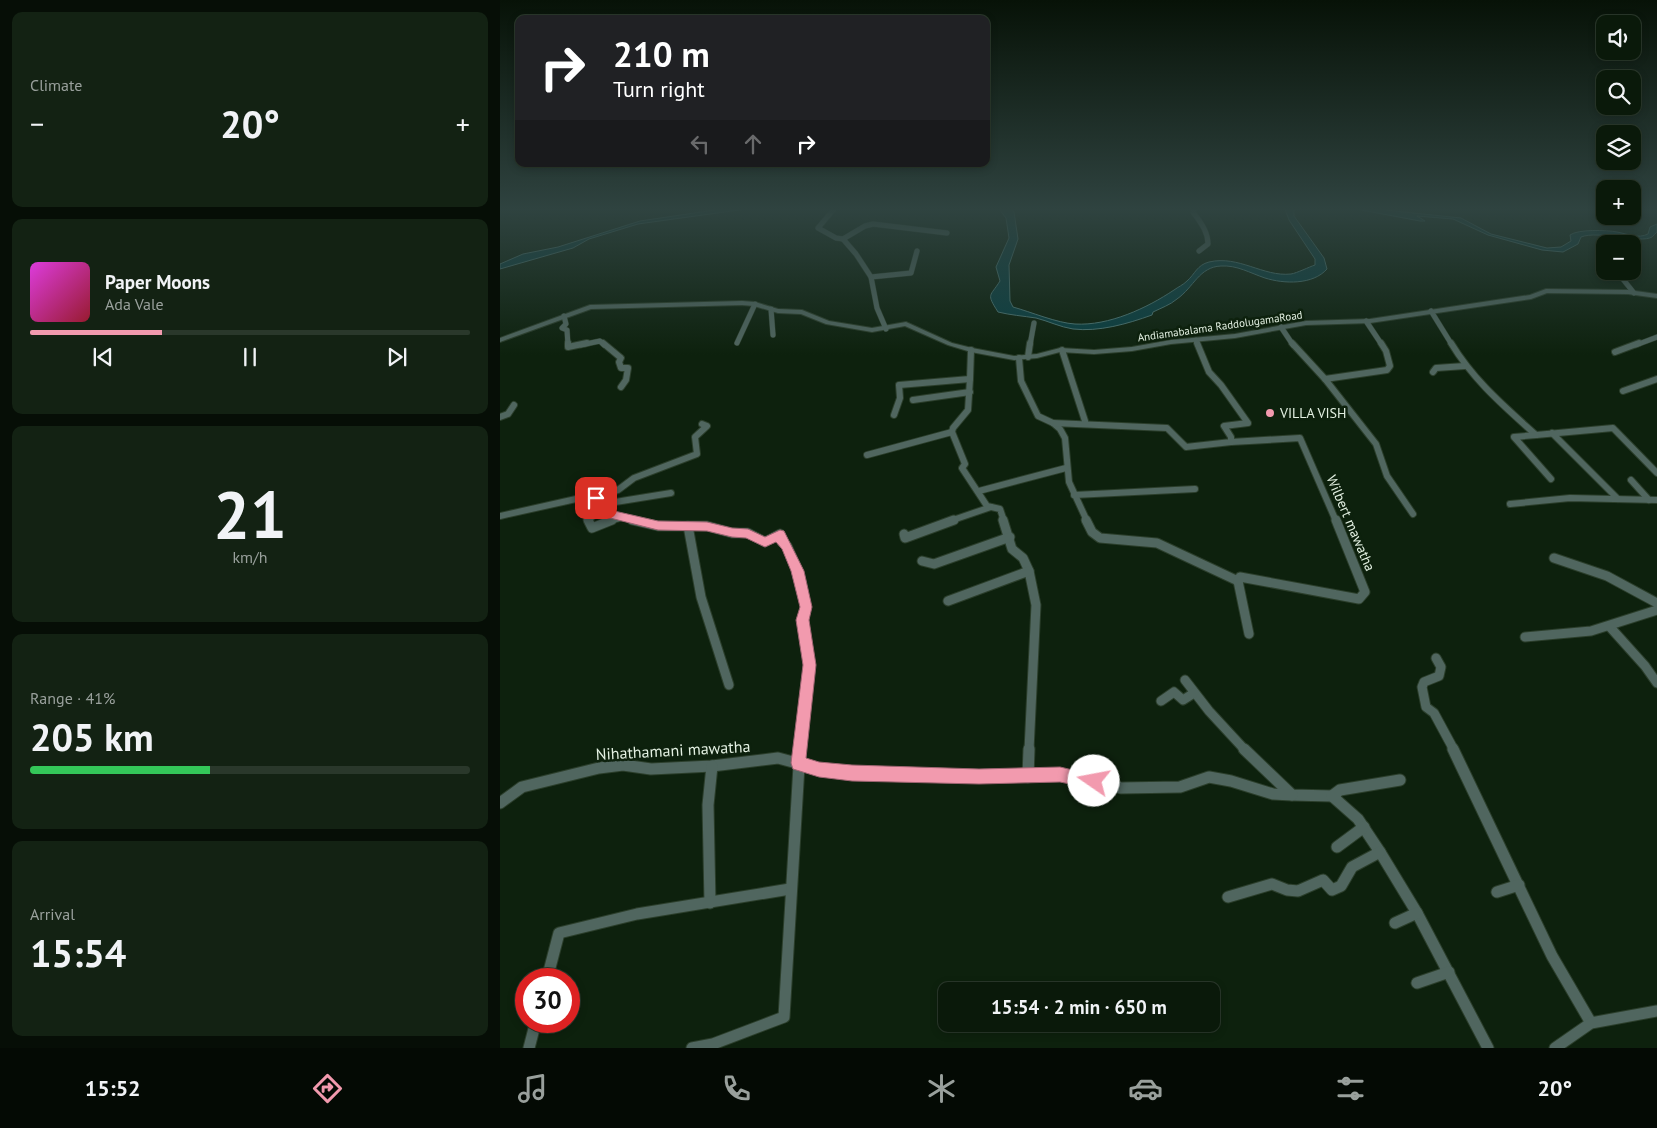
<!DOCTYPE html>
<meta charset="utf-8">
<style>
:root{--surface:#0a190a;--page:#132213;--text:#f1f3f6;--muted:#99a09c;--line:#2a382b;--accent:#f29aae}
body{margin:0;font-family:"PT Sans",sans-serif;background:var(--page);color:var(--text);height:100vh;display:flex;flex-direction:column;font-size:19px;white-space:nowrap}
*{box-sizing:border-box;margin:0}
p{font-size:16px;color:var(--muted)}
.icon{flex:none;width:28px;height:28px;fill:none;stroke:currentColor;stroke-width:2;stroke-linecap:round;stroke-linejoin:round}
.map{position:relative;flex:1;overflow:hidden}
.sheet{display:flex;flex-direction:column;gap:12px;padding:12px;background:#060e06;width:500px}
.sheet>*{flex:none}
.banner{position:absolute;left:15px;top:15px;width:475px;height:152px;border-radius:10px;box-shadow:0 2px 8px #0003,0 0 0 1px var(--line);background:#202124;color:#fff;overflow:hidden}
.buttons{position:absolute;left:1096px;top:15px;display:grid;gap:10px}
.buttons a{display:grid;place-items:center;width:45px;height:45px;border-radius:10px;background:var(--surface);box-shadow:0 2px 8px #0003,0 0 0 1px var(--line);font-size:25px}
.speed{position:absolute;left:15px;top:968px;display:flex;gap:10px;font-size:25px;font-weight:700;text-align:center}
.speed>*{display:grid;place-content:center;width:65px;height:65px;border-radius:50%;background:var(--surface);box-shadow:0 2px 8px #0003,0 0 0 1px var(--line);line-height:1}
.speed .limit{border:8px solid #d22;background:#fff;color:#111}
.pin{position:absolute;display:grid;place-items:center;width:42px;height:42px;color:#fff;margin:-21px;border-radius:10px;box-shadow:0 2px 8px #0006}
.me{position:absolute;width:55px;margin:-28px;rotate:282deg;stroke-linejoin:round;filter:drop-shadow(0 0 4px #0008)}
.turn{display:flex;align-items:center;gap:18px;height:105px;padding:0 15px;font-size:22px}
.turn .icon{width:65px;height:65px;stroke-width:2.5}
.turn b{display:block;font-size:35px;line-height:42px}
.lanes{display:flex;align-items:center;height:48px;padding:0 15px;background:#0003;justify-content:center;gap:25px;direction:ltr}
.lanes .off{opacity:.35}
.big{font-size:38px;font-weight:600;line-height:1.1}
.sheet .widget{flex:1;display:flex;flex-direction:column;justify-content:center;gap:8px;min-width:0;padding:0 18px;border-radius:10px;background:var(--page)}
.sheet .dial{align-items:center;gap:0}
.dial b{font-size:65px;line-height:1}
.song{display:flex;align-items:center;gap:15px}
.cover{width:60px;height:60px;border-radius:8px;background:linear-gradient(135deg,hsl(300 70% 55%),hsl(350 70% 35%))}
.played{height:5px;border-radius:2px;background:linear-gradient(90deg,var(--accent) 30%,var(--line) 30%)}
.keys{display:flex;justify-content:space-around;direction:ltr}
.heat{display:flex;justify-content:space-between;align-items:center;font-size:28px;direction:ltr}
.charge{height:8px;border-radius:4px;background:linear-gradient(90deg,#34c759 41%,var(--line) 0)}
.trip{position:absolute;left:438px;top:982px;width:282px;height:50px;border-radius:10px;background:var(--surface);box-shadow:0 2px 8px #0003,0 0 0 1px var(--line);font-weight:600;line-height:50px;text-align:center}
.dock{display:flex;height:80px;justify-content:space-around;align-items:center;background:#040a04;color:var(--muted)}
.dock .icon{width:35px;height:35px}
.dock .on{color:var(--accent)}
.dock b{font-size:22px;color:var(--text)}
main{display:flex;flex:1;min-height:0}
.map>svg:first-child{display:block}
.water{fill:#0a3f41;stroke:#4b7471}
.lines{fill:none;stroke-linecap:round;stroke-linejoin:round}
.minor-far3-casing{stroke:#2b3e2b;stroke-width:6}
.minor-far2-casing{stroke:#2b3e2b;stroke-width:8}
.minor-far1-casing{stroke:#2b3e2b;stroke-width:11}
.minor-casing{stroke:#2b3e2b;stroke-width:13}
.tertiary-casing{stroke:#2b3e2b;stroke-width:2}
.minor-far3{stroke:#50665f;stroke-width:5}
.minor-far2{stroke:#50665f;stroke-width:6}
.minor-far1{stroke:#50665f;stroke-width:9}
.minor{stroke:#50665f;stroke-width:11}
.tertiary{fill:#50665f;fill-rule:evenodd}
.route{fill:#f29aae;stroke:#9d6471}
.poi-dot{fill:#f29aae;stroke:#0d210d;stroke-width:2}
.labels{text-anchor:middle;stroke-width:5;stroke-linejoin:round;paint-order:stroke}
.far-street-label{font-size:11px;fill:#e3f0e2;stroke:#0d210d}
.poi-label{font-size:14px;fill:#e3f0e2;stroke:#0d210d;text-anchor:start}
.street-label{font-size:14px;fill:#e3f0e2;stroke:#0d210d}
.near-street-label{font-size:16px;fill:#e3f0e2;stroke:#0d210d}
</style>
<main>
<section class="sheet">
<div class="widget"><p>Climate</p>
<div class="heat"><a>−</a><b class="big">20°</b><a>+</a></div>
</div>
<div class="widget">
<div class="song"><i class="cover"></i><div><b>Paper Moons</b><p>Ada Vale</p></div></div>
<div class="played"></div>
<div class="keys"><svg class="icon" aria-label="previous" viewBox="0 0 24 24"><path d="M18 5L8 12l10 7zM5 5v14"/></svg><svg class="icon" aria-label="pause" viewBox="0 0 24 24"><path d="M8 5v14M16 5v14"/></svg><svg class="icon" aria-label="next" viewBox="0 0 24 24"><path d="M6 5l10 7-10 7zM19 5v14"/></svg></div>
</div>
<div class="widget dial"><b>21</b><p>km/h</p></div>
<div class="widget"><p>Range · 41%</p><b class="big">205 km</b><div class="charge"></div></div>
<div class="widget"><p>Arrival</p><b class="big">15:54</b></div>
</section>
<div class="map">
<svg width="1157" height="1048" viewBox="0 0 1157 1048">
<rect width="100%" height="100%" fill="#0d210d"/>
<g class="water">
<path d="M221,209H246L138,224L89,239L73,248L0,269V264L23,254L58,247L140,221Z"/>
<path d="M499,209H511L514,212L518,239L509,265L510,301L513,307C531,312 557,323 575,324C609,326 647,308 674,290C678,287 683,285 687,281C695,274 697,265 709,262C739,255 763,277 791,274C797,273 809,267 815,265V259L789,220L785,209H794V216L824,258L827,269C813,285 784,284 765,278C750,273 737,265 721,266C699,267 694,287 677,299C670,305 661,308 653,312L652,315C627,324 599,332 573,329C560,327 548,321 536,318C523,316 510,315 498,312C486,293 490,297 500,281L496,267L509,238L506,218Z"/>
<path d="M856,209H876L961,218L991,234L1047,248L1061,247L1071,241L1070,235C1078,229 1107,230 1117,232C1128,234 1138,239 1148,234L1150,227L1157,224V232C1157,232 1152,237 1152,237C1140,244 1099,230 1081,237L1078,244L1063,252L1042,250L988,235L953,219L917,216L925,221H920Z"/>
</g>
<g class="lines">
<g class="minor-far3-casing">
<g id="minor-far3">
<path d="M334,209L318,228L336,238L343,239"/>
<path d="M694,209L693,212C700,222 708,231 708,244L699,251"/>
<path d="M1111,275L1122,278L1134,293"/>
<path d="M371,277L411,273L417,251"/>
<path d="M271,309L273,335"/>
<path d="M931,311L952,345"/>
<path d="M64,316L66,324L62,328L67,330L68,345"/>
<path d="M866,321L882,345"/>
<path d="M781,327L793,345"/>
<path d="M386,329L377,308L371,277L356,254L343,239L365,226L373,224L447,233"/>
<path d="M696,340L698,345"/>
<path d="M237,343L255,304"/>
<path d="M81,345L100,341L104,345"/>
<path d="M530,345L534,323"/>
<path d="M1136,345L1157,337"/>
</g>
</g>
<g class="minor-far2-casing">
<g id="minor-far2">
<path d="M68,343V347L87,343"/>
<path d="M103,343L121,358L119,362L121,368H128L126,380L121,387"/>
<path d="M792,343L825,379L876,444L887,476L913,514"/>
<path d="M951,343C974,381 1004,406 1036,435L1113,428L1157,473"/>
<path d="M562,350L585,421"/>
<path d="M1115,352L1139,343"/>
<path d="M528,357L530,343"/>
<path d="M519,358L521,381L538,416L553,423L560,429L565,438L569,482L587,521"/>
<path d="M933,372L936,368L965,366"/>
<path d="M470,379L468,410L453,428L452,432L465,464L462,468L487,506L500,509L504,521"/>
<path d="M825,379L887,370L890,366L886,351L881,343"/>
<path d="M1123,391L1157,379"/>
<path d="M413,400L470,392"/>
<path d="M394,415L400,398L399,385L470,379L471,350"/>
<path d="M0,417L8,414L14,405"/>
<path d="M553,423L667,428L686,447L731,442V437L724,426L748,423L721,385L709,372L697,343"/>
<path d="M1052,433L1118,499"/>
<path d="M1036,435L1014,437L1051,479"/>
<path d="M731,442L800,438L836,521"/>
<path d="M367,455L452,432"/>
<path d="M1131,480L1149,500"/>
<path d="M479,491L566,468"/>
<path d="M574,495L695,489"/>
<path d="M98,502L106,513L137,521"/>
<path d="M1010,504L1070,498L1157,500"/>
<path d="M0,516L85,497L105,495L118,490L134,478L197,454L195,437L207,426L202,424"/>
<path d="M88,521L93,516L89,504L96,498L98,502L103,504L171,493"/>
<path d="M109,521L120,518"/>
<path d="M450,521L491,507"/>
</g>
</g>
<g class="minor-far1-casing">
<g id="minor-far1">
<path d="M88,520L92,528L112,520"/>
<path d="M132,520L158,526H207L232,533H248L265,542L280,534L282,542L287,546L298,571L306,607L303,620L310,665L300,750"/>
<path d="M503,520L512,549L523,558L529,571L536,605L529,750"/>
<path d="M586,520L592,532L600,538L657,543L738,581"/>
<path d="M188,526L201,597L229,685"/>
<path d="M404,534L405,538L454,520"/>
<path d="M1054,558L1107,576L1157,603"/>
<path d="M422,561L434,564L510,537"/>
<path d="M448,601L529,571"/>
<path d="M1110,627L1145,666L1157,683"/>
<path d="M749,634L738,581L740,577L859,599L865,592L836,520"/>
<path d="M1025,637L1091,631L1157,610"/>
<path d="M936,658L941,667L939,676L924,682L922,687L926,707L934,713L954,750"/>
<path d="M685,680L709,711L745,750"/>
<path d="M661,701L674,692L683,700L694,693"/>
</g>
</g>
<g class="minor-casing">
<g id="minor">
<path d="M744,749L792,795L832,796"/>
<path d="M953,749L1052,956L1091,1023"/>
<path d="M528,777L529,749"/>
<path d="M900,780L840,790L832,796L858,819L880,852L917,913L988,1048"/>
<path d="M0,803L22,787L99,768L123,765L151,769L212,766L278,758L319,769L352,773L479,777L560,775L621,788L680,787L709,777L731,781L773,794L792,795"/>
<path d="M837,847L864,827"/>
<path d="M997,892L1019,885"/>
<path d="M728,897L772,884L787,890L798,891L823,880L832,890L841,886L852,867L880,852"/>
<path d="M210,903L208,805L212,766"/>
<path d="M895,923L917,913"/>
<path d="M47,979L59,933L137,914L290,889"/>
<path d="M917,983L949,972"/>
<path d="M29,1048L36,1021"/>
<path d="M192,1048L213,1044L284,1017L300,749"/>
<path d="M1055,1048L1091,1023L1157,1011"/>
</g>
</g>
<g class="tertiary-casing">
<path id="tertiary" d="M1046,289L1128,290L1157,294V298L1128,294L1047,293L1031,299L870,323L806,325L735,338L671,344L632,351L594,354L560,352L537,358L514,360L471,352L448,345L405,326L372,332L326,324L301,314L278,313L254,306L242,305L91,309L0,342V338L90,305L242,301L255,302L278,309L302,310L329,321L372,328L406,322L452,343L472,348L514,356L537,354L560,348L594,350L632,347L671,340L735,334L806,321L870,319L1030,295Z"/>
</g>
<use href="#minor-far3" class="minor-far3"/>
<use href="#minor-far2" class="minor-far2"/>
<use href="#minor-far1" class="minor-far1"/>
<use href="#minor" class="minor"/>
<use href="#tertiary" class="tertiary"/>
</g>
<linearGradient id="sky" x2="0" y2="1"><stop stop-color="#071207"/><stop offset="0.59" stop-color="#2f4340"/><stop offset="1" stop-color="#2f4340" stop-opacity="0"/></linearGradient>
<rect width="1157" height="355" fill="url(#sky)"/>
<path class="route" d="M96,493L100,495L110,510L158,521L207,522L232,528L248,529L265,537L280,530L284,531L304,571L312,607L309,620L316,665L306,758L319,762L352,765L479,769L560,767L599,776L601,781L599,787L594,789L560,782L479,784L352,781L319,777L293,769L291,763L303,665L296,620L300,607L291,571L282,549L276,542L265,547L246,538L232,537L207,531L158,530L106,517C99,515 93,505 91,498Z"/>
<circle class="poi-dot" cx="770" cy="413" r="5"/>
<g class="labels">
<g class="far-street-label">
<text transform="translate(720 326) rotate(-8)" y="4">Andiamabalama RaddolugamaRoad</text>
</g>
<g class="poi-label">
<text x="780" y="418">VILLA VISH</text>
</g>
<g class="street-label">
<text transform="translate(851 523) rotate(67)" y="5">Wilbert mawatha</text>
</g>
<g class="near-street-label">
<text transform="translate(173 750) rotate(-3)" y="6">Nihathamani mawatha</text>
</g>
</g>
</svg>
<div class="buttons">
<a><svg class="icon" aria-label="sound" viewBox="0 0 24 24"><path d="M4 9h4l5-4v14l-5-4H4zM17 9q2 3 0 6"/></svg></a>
<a><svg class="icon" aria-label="search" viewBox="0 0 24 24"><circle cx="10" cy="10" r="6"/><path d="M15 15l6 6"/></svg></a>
<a><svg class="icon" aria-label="layers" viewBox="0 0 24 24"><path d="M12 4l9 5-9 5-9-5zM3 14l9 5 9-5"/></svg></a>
<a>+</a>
<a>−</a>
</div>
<div class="speed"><div class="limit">30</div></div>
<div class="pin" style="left:96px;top:498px;background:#d93025"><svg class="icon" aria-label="arrive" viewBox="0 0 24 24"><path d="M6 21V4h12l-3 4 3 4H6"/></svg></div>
<svg class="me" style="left:594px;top:781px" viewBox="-20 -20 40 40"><circle r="19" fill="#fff"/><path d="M0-13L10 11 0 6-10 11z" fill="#f29aae"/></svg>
<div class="trip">15:54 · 2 min · 650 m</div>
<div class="banner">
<div class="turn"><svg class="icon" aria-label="right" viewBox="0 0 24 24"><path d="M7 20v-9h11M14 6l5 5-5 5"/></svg><div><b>210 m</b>Turn right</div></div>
<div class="lanes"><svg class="icon off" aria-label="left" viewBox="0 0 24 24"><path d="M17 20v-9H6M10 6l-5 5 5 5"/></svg><svg class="icon off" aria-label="ahead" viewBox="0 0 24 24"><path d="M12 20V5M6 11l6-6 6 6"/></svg><svg class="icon" aria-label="right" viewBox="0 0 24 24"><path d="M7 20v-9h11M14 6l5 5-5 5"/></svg></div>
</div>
</div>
</main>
<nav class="dock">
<b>15:52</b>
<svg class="icon on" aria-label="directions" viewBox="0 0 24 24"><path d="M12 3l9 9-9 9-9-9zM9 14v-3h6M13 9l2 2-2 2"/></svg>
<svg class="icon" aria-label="music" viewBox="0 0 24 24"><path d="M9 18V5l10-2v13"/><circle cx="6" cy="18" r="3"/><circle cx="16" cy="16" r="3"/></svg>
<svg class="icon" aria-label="phone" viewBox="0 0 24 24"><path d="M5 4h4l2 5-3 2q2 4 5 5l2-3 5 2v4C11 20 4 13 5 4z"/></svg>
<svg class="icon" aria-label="climate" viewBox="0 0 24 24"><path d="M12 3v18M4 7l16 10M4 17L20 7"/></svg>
<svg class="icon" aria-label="car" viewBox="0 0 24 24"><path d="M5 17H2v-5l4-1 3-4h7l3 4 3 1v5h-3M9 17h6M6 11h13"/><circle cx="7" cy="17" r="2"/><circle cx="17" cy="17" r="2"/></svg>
<svg class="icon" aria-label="filters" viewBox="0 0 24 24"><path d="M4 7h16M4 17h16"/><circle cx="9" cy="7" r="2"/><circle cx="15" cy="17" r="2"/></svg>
<b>20°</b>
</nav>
